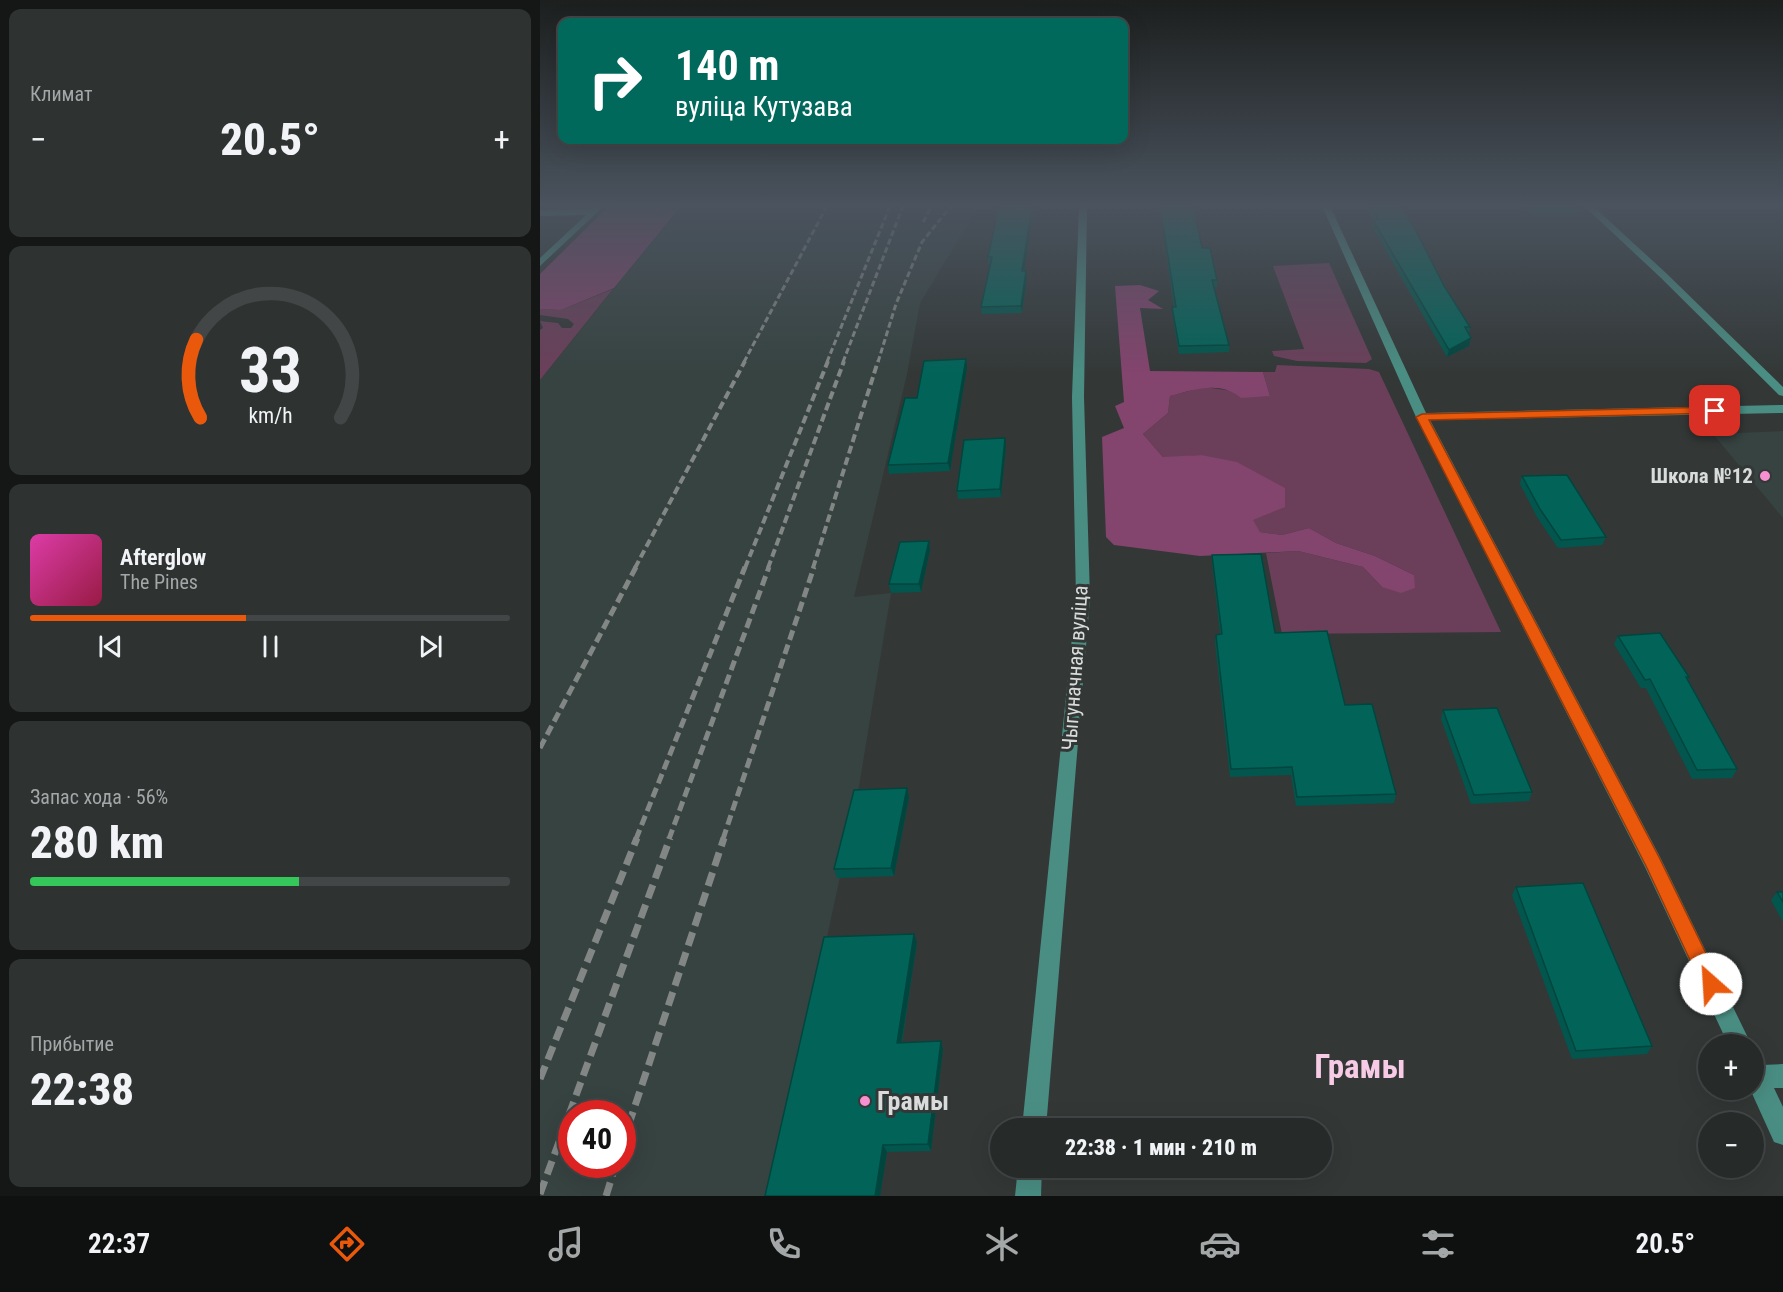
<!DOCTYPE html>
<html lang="ru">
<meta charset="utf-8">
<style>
:root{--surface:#262a29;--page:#2e3231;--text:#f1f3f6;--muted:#a4a7a8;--line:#424646;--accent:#ea580c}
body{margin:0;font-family:"Roboto Condensed",sans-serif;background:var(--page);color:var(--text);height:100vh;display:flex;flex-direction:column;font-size:22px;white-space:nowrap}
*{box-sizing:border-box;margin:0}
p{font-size:20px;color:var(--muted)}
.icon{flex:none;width:33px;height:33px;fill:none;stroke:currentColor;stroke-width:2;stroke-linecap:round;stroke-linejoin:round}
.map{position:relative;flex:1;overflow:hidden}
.side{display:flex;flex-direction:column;gap:9px;padding:9px;background:#151717;width:540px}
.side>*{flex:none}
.guide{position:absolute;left:18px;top:18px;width:570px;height:126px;border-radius:12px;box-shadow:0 6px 24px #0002,0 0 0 2px var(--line);background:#00695c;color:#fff;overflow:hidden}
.tools{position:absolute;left:1158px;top:1034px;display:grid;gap:12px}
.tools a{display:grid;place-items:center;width:66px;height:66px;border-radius:50%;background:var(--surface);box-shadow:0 6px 24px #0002,0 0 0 2px var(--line);font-size:30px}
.speed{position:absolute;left:18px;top:1100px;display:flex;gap:12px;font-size:30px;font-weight:700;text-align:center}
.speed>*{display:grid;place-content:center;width:78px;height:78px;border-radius:50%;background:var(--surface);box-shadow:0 6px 24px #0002,0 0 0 2px var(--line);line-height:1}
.speed .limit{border:9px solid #d22;background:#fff;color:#111}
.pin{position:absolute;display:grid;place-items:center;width:51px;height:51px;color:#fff;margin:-26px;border-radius:12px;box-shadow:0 3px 9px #0006}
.me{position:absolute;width:66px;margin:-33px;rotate:334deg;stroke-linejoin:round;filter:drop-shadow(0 0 4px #0008)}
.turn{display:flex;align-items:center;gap:21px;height:126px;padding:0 18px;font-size:27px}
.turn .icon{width:78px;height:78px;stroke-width:2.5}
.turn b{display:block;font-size:42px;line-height:51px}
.big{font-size:45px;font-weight:800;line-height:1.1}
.side .card{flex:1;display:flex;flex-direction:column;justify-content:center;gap:9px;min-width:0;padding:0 21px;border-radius:12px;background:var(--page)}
.side .dial{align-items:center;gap:0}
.dial svg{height:156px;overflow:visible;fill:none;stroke:var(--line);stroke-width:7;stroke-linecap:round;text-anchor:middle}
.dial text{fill:var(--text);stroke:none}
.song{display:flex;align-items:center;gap:18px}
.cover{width:72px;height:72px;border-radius:9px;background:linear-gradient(135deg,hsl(320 70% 55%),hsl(340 70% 35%))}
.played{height:6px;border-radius:3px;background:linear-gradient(90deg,var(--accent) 45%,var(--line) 45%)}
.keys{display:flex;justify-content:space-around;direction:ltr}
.heat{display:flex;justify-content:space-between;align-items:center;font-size:33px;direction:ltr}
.charge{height:9px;border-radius:4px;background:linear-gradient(90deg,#34c759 56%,var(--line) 0)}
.trip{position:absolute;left:450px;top:1118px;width:342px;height:60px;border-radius:30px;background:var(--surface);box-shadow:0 6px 24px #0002,0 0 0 2px var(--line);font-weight:800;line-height:60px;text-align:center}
.tab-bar{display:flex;height:96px;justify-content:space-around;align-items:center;background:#0f1110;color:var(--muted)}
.tab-bar .icon{width:42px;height:42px}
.tab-bar .on{color:var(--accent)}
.tab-bar b{font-size:27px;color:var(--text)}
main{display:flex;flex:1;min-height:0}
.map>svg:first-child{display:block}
.built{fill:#374341;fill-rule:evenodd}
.green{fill:#6b3f5a}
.forest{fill:#83446d}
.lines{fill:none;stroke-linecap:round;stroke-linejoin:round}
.minor{fill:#4a8e83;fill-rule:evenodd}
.rail-far3{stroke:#828685;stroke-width:3;stroke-dasharray:6 3;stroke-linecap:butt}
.rail-far2{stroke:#828685;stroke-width:4;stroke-dasharray:8 4;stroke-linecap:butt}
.rail-far1{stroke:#828685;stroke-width:5;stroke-dasharray:10 5;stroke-linecap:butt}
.rail{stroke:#828685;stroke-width:7;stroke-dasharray:14 7;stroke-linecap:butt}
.wall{fill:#02564d}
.shaded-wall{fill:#01463e}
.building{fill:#026459;stroke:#01463e;stroke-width:1.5}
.route{fill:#ea580c;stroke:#983908;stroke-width:1.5}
.poi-dot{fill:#f690d1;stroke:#333837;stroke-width:2}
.labels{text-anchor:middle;stroke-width:6;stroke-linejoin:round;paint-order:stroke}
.poi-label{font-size:21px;font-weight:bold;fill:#d9dcdb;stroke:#333837;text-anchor:end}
.street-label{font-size:21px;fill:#d9dcdb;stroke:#333837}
.near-poi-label{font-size:26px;font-weight:bold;fill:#d9dcdb;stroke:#333837;text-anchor:start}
.near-district-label{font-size:33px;font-weight:bold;fill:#f7cbe5;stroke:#333837}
</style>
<main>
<section class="side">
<div class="card"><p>Климат</p>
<div class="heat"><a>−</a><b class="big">20.5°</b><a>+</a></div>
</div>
<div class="card dial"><svg viewBox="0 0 100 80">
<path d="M14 69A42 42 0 1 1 86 69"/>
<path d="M14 69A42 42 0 0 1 12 29" stroke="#ea580c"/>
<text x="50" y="56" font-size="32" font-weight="700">33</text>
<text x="50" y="72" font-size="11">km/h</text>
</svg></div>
<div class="card">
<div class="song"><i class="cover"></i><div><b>Afterglow</b><p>The Pines</p></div></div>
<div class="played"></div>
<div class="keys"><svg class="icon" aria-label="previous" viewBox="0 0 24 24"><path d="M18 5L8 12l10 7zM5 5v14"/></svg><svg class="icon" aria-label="pause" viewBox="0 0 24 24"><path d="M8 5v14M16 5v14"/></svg><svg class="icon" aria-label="next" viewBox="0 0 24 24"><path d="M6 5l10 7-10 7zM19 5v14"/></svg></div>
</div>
<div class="card"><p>Запас хода · 56%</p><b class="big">280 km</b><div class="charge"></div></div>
<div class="card"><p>Прибытие</p><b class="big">22:38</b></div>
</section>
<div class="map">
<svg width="1243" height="1196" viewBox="0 0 1243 1196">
<rect width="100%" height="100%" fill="#333837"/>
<g class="built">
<path d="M141,206H439L380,303L367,374L314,597L351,593L317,798L231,1196H0V380ZM32,1113H82V1164H32Z"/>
<path d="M1243,431V518L1173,434Z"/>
</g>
<g class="green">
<path d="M789,263L832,359L826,363L757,361L734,356L732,351L764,349L733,266Z"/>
<path d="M73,289L0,380V330L3,328L0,321L18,323L22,328H31L34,324L28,319L0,315V309L21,310Z"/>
<path d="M737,365L829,369L839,372L961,632L742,634L726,553L758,551L823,567L842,587L874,575L835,556L796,543L769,528L742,535L720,532L661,455L624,458L603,434L628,413L630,396L664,387L730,396L723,372H735Z"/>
</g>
<g class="forest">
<path d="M69,206H141L74,288L21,310L0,309V274Z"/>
<path d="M600,285L619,291L608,300L623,309L600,308L610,371L723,372L730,396L701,398C680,380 654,390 630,396L628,413L603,434L623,457L661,455L697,462L745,488V507L713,520L720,532L742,535L769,528L796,543L835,556L874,575L875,588L861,593L842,587L823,567L758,551L660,556L574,545L566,537L562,437L584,428L575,406L584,402L575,286Z"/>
</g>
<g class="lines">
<g class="minor">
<path d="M55,206H64L0,266V258L46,215L0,216V210L51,209Z"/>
<path d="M539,206H547L544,397L550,598L506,1128H482L536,598L532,397Z"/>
<path d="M782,206H790L886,413L1243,405V413L890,420L1120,857L1211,1044H1188L1105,867L876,417Z"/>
<path d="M1044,206H1053L1126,273L1243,387V396L1239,395L1120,277Z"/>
<path d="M1214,1061L1222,1065L1243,1064V1088H1234L1243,1107V1145L1234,1142L1210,1089H1214Z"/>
<path d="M478,1167H502L501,1196H475Z"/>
</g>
<g class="rail-far3">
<path d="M383,222L392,206"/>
<path d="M204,362L287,206"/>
<path d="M287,362L350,206"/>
<path d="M303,362L363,206"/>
<path d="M338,362L356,304L382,242L411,206"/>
</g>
<g class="rail-far2">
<path d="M95,568L205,361"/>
<path d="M205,568L288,361"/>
<path d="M228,568L304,361"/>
<path d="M273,568L338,361"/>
</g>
<g class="rail-far1">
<path d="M0,748L96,567"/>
<path d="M96,839L205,567"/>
<path d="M129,839L229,567"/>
<path d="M183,839L274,567"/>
</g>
<g class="rail">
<path d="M0,1079L97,838"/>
<path d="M82,1145L184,838"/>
<path d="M0,1194L130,838"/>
<path d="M66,1196L76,1164"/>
</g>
</g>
<g class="wall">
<path d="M494,206L484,271L487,278L482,313L442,314L441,307L450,264H448V257Z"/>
<path d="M619,206H653L662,248L677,280V287H674L689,345V352L639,354L632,314V307H634Z"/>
<path d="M826,206H860L904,286L930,327L929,334V346L907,357L832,227L833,220H834Z"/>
<path d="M985,206H1036L1038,209L1036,215H993Z"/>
<path d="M1237,206H1243V210Z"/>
<path d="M426,359L427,367L410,471L349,474L348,465L377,398Z"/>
<path d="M466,446L461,497L418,499L417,491Z"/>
<path d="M982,476L1066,537L1062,545L1018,548L997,517L980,484Z"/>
<path d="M390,550L381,592L351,593L349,584Z"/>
<path d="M672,555L735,633L805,705L856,794L854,803L756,806L751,775L690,777L675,643L676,635L680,634L672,563Z"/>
<path d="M1078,636L1149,677L1147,680L1197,769L1192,778L1152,779L1106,688H1101L1074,644Z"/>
<path d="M903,710L992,792L989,801L931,804L901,719Z"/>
<path d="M367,788L369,797L354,876L297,878L294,869Z"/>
<path d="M976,887L1112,1046L1107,1054L1032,1059L972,895Z"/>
<path d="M1237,892H1243V922L1231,900Z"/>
<path d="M377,942L362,1043L401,1041L403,1049L391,1151L347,1152L340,1196H225Z"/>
</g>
<g class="shaded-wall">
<path d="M492,206H494L483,278L482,271Z"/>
<path d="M486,271L487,278L482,313L481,306Z"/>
<path d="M931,338L929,346L907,357L909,350Z"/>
<path d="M426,359L427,367L410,471L408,463Z"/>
<path d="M465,438L466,446L461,497L460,489Z"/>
<path d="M389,541L390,550L381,592L379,584Z"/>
<path d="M367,788L369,797L354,876L351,868Z"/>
<path d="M374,934L377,942L360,1051L357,1043Z"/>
<path d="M401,1041L403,1049L391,1151L388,1144Z"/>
<path d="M343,1145L347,1152L340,1196H335Z"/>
</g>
<g class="building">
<path d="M459,206H492L482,271H486L481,306L441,307L452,257H448Z"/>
<path d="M620,206H653L662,248H670L677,280H672L689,345L639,346L632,307H636Z"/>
<path d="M831,206H860L874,227L904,286L930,327H925L931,338L909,350L833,220H839Z"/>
<path d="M992,206H1036L1038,209H994Z"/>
<path d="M426,359L408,463L348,465L365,398H377L384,361Z"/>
<path d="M465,438L460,489L417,491L424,440Z"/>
<path d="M1027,475L1066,537L1021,540L1000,509L982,476Z"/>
<path d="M389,541L379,584H349L360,542Z"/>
<path d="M721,554L735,633L787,631L805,705L832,704L856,794L757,797L752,767L691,769L676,635L682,634L672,555Z"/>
<path d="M1120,633L1149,677H1146L1197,769L1157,770L1110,679L1105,680L1078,636Z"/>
<path d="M957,708L992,792L934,795L903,710Z"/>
<path d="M367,788L351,868L294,869L314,790Z"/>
<path d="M1043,883L1112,1046L1036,1051L976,887Z"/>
<path d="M1237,892H1243V902Z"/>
<path d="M374,934L357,1043L401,1041L388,1144L343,1145L335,1196H225L284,937Z"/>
</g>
<linearGradient id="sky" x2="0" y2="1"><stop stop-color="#1c1f1e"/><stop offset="0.55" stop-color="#4a535e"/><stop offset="1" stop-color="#4a535e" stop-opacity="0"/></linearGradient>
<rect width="1243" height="373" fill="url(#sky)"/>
<path class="route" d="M1175,407L1181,411L1179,413L889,420L1119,857L1181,984L1178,990L1171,993L1164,990L1106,866L876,417L882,414Z"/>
<g class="poi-dot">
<circle cx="1225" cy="476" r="6"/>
<circle cx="325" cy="1101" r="6"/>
</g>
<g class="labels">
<g class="poi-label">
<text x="1213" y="483">Школа №12</text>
</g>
<g class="street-label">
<text transform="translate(535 668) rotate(-86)" y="7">Чыгуначная вуліца</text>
</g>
<g class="near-poi-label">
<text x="337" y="1110">Грамы</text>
</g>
<g class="near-district-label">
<text x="820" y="1078">Грамы</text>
</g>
</g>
</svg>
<div class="tools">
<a>+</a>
<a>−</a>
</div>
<div class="speed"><div class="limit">40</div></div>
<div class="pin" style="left:1175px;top:411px;background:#d93025"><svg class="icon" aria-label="arrive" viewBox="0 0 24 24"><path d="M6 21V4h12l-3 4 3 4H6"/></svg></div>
<svg class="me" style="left:1171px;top:984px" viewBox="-20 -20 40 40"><circle r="19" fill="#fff"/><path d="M0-13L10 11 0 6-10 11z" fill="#ea580c"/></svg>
<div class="trip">22:38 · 1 мин · 210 m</div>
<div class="guide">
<div class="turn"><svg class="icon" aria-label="right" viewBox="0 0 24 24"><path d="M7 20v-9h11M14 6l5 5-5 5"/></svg><div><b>140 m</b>вуліца Кутузава</div></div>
</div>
</div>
</main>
<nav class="tab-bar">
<b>22:37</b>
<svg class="icon on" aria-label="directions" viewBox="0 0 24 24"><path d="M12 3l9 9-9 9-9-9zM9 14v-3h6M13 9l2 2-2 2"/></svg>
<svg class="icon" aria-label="music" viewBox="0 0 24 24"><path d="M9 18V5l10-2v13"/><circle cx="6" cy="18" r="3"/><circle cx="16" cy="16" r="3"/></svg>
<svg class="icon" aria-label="phone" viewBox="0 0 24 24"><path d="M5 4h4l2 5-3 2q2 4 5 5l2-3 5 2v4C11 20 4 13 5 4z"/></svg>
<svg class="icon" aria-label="climate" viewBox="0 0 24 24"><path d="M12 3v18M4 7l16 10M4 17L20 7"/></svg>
<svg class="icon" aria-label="car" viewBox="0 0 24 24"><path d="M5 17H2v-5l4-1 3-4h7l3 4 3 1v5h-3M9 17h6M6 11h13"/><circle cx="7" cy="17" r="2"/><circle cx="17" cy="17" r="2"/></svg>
<svg class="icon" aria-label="filters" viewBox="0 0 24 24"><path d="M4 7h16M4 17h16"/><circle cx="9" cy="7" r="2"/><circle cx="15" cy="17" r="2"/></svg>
<b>20.5°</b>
</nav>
